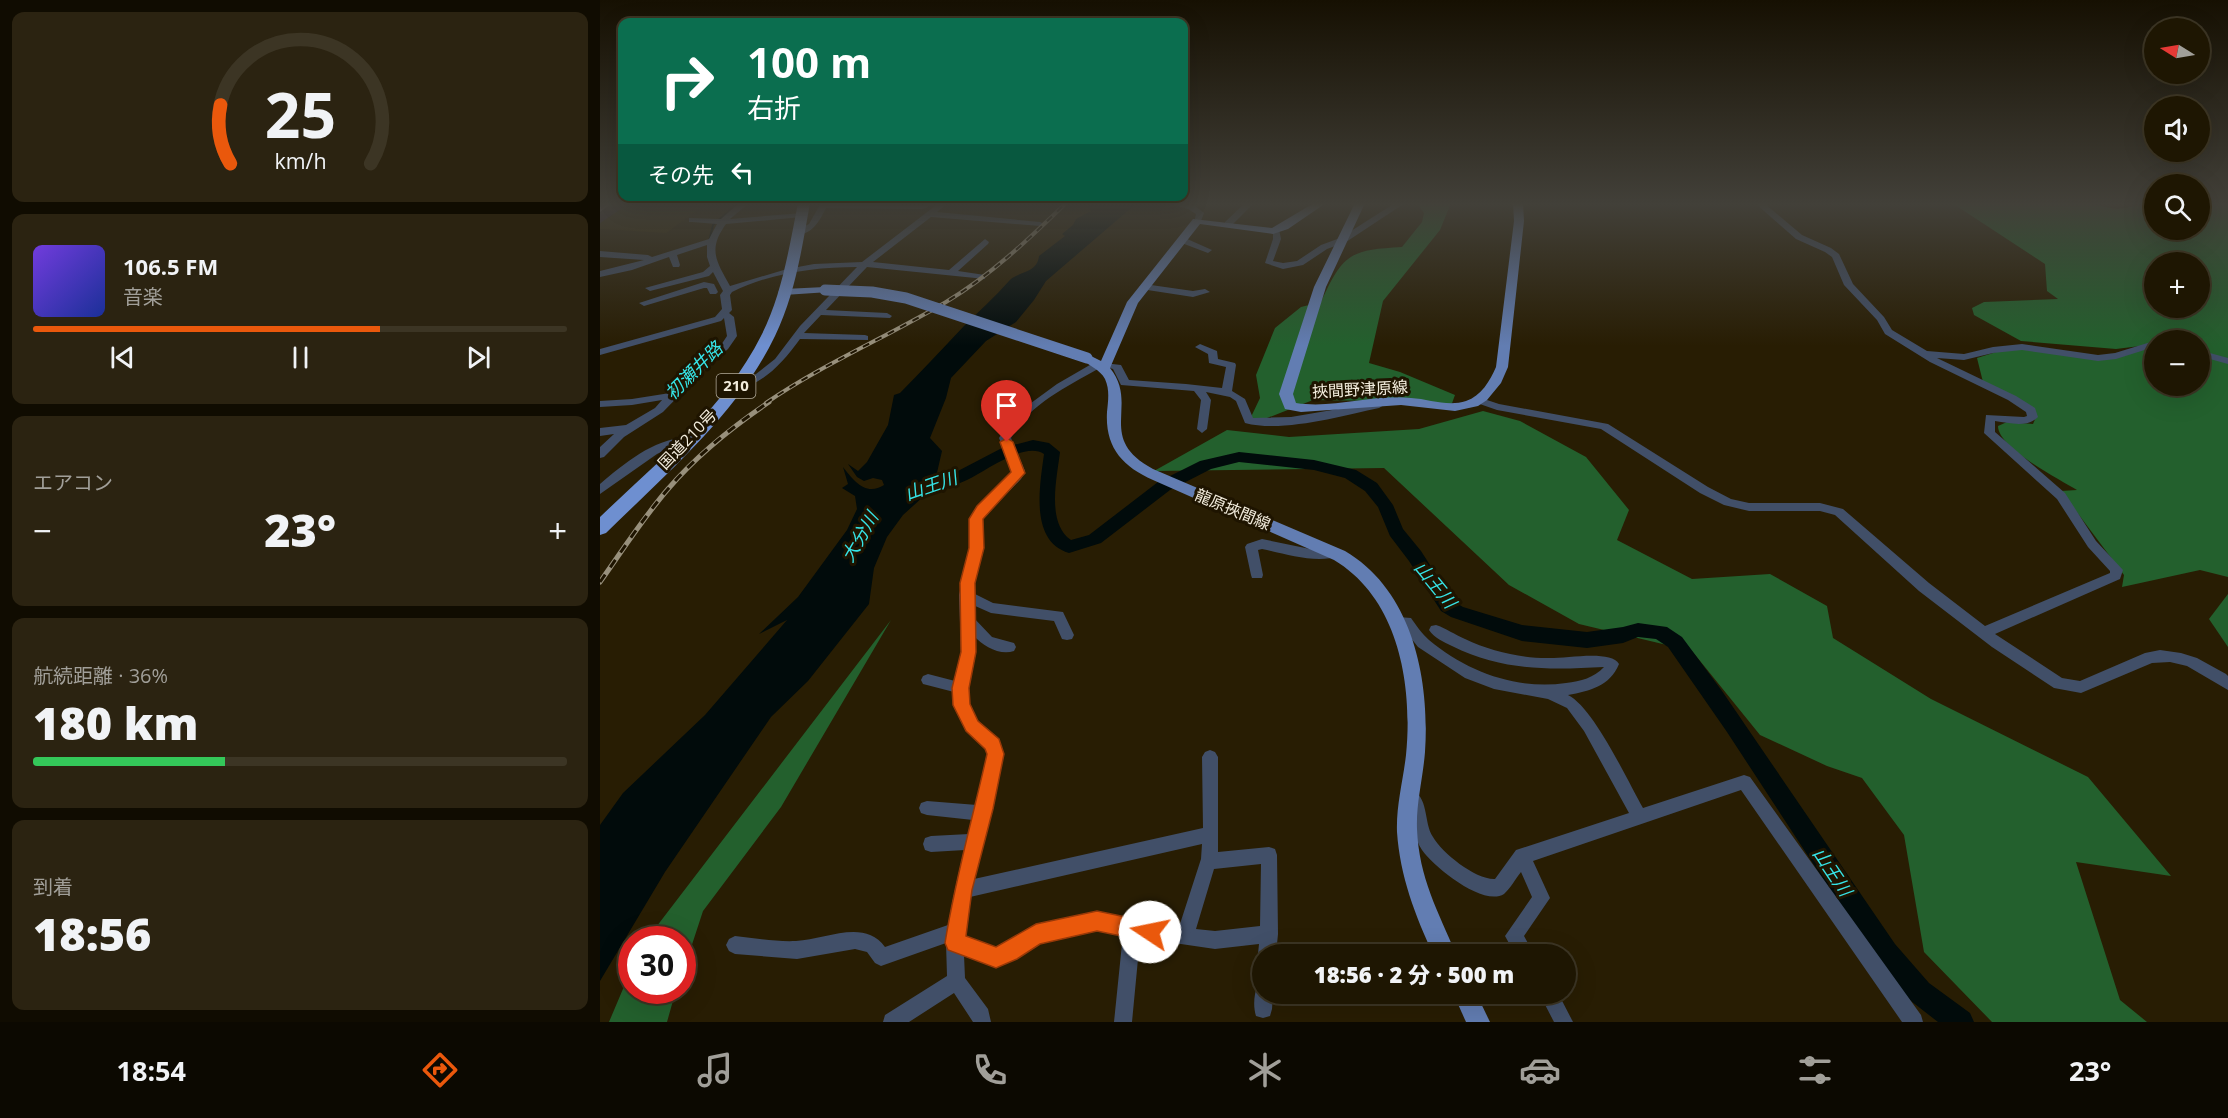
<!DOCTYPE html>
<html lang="ja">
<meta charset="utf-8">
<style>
:root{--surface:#1e1602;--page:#2b2311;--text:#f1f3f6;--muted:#a19f99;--line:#3c3524;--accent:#ea580c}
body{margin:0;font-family:"Open Sans","Noto Sans JP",sans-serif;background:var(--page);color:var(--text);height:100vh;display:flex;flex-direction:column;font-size:22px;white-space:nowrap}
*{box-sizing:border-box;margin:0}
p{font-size:20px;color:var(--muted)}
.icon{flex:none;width:33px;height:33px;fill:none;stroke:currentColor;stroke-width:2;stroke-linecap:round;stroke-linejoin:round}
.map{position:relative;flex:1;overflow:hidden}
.drawer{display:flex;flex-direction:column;gap:12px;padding:12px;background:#100c01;width:600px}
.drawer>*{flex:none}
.banner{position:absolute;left:18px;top:18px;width:570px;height:183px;border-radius:12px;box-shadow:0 6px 24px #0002,0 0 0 2px var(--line);background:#0b6e4f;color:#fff;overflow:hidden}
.needle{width:39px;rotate:281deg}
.fabs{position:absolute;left:1544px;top:18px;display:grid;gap:12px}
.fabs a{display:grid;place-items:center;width:66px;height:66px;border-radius:50%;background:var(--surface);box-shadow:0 6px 24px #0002,0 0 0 2px var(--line);font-size:30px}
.speed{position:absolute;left:18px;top:926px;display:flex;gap:12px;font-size:30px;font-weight:700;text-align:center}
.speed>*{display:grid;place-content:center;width:78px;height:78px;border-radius:50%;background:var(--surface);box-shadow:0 6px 24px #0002,0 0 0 2px var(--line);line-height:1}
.speed .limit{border:9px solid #d22;background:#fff;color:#111}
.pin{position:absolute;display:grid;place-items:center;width:51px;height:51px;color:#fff;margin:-62px -26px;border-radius:50% 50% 50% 0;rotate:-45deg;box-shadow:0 0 6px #0007}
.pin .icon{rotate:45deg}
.me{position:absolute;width:66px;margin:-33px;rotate:281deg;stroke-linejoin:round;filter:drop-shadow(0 0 4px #0008)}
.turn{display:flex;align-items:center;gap:21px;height:126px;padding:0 30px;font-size:27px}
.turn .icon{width:78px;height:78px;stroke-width:2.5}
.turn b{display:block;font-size:42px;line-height:51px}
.then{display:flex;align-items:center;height:57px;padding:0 30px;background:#0003;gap:12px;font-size:22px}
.big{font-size:45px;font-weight:800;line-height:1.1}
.drawer .card{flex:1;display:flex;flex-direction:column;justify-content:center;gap:9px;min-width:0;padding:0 21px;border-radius:12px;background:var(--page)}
.drawer .dial{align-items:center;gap:0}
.dial svg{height:156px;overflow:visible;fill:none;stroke:var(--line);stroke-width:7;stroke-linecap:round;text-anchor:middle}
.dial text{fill:var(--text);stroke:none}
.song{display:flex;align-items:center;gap:18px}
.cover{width:72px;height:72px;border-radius:9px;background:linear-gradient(135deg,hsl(260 70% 55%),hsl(230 70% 35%))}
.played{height:6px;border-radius:3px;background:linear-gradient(90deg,var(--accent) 65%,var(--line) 65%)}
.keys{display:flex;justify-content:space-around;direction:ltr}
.heat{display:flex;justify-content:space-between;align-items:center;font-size:33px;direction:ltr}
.charge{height:9px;border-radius:4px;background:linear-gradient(90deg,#34c759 36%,var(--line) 0)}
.trip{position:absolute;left:652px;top:944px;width:324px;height:60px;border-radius:30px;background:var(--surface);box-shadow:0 6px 24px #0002,0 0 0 2px var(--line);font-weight:800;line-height:60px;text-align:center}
.tab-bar{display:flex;height:96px;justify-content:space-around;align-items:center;background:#0c0901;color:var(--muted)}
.tab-bar .icon{width:42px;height:42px}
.tab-bar .selected{color:var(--accent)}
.tab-bar b{font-size:27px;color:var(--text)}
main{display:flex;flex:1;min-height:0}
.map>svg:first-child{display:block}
.built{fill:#332602}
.forest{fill:#23602d;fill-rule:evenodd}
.water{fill:#010b0b}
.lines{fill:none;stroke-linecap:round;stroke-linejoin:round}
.stream{stroke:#010b0b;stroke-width:2}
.river{fill:#010b0b;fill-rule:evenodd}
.minor{fill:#414f68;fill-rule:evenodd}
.major{fill:#627db2;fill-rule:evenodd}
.highway{fill:#6e8fd0;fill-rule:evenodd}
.rail-far1-casing{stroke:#98907c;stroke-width:4}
.rail-casing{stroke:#98907c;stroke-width:5}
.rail-far1{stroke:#1e1400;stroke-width:2;stroke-dasharray:7;stroke-linecap:butt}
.rail{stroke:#1e1400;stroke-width:3;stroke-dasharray:9;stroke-linecap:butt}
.major-bridge{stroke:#627db2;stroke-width:11}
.shaded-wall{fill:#301e38}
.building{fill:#564171;stroke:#6e5c82;stroke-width:1.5}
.route{fill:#ea580c;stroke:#983908;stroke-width:1.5}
.labels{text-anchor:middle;stroke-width:6;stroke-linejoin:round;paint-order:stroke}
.shield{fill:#1e1400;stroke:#b2ab9a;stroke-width:1.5}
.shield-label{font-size:15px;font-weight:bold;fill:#f2ecdc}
.street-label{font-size:16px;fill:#f2ecdc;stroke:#1e1400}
.water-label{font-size:18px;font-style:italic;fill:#36e5e8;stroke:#1e1400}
</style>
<main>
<section class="drawer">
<div class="card dial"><svg viewBox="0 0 100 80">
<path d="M14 69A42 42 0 1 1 86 69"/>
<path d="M14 69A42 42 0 0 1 9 39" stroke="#ea580c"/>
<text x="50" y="56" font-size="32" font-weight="700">25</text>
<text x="50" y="72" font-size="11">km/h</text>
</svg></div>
<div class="card">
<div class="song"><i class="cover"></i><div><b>106.5 FM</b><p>音楽</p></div></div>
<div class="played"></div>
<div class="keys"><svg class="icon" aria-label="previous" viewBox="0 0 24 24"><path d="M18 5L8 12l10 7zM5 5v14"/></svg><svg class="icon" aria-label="pause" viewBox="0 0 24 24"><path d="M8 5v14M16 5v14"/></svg><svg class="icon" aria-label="next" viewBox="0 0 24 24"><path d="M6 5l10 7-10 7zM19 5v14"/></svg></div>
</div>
<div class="card"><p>エアコン</p>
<div class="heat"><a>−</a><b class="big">23°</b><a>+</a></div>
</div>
<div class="card"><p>航続距離 · 36%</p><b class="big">180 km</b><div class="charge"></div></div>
<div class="card"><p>到着</p><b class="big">18:56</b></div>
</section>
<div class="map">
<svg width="1628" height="1022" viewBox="0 0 1628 1022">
<rect width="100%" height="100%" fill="#281d03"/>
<path class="built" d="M0,203H107L66,233L0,229Z"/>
<g class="forest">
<path d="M817,203H851L840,230L783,301L769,363L800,372L855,395L851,406L779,401L713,400L657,422L651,417L660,398L656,375L675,328L701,307L721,302C743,254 749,250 802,247L822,222L824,213Z"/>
<path d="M1352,203H1485L1517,209L1554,203V230H1599V203H1628V577L1600,570L1522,587L1524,575L1461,491L1477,490C1459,479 1398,448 1398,426L1407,422L1433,424L1437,415L1383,382L1377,358L1409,348L1489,357L1516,356L1540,346L1516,349L1421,341L1374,315L1372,308L1384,302L1458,299L1447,291L1445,264ZM1554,262H1599V308H1554ZM1554,340H1599V386H1554Z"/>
<path d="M883,411L920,421L986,457L1029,510L1017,540L1092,579L1170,574L1227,606L1233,638L1331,699L1488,777L1571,876L1476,862L1520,1000L1547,1022H1392L1324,952L1304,835L1262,778L1227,766L1160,735L1092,651L979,624L909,585L784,468L554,471L627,430L689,437L819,429Z"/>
<path d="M1628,594V647L1609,619Z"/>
<path d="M291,620L181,807L103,911L83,972L82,939H47Z"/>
<path d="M31,970L32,990H76L67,1022H9Z"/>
</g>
<path class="water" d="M492,203H537L446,281L434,300L416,322L386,341L351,378L346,398L330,438L342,451L336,477L324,496L303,515L287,537L274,568L269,604L208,681L171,717L65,872L0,981V825L23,793L105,715L187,620L159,634L198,597L247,530L257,509L255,496L242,488L248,484L243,467C253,480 266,497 284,485L282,480L273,478L264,481L257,477L248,464L258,471L267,462L288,425L294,395L300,393C322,371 343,348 364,326C379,311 395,297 409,281C418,271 437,274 439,256L465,236L462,234L473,225L476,219L491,211L488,206Z"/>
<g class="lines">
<g class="stream">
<path d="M109,242L113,225L138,203"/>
<path d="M108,251L111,265"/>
<path d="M80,385L101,364"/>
</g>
<path class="river" d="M433,440L449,443L460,452C457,478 446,523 471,540L489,535L558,482L600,461L639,452L714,460L756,470L777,483L793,505L803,529L821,551L853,601L863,607L922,625L987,632L1023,627L1038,623L1067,627L1082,637L1122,691L1295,944L1329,983L1370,1013L1374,1022H1338L1311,1001L1294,982L1263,940L1127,732L1068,647L1056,639L1038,637L1023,643L987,648L922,641L851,617L841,611L809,561L790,536L778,507L765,491L745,478L714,470L639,462L611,469L570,490L501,543L469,553C429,541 440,485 444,454C425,441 386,471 367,480C350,488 332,493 315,500H303L301,496L303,492L356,472L402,448Z"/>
<g class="minor">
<path d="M139,203H149L130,219L202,213L206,215L202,217L126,224C107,250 117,262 130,286L187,269L214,264L262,262L339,203H348L337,212L440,222L444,224L440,226L331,217L273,262L349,270L385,239L389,242L388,244L358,271L385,275V279L267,267L226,310L287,313L292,316L290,318L221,315L204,333L265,335L268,336V340L200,339C181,365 164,383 132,393L128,392L127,390L128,388L156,374L175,359L200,326L257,267C215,267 170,273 132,292L130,295L132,310L129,313L134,317L137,336L128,349L98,376L63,412L24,437L4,457L0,458V447L14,434L0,436V428L26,425L55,408L62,400L32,405L0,407V401L32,399L70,393L121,345L127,336L124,318L121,321L0,355V349L115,317L122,309L120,295L123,291L113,272L109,276L50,291L45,288L103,272L110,266L107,257V245L77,255L80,265L79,267H73L69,257L32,270L0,277V271L44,260L0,257V251L48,255L52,257L109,239L117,224L92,222H89V218L121,219Z"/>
<path d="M221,203L322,205L336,203L323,209L226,208C219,222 212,235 195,235V231L209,224Z"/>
<path d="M567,203L594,205L604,213L601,221L594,223L596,214L588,209Z"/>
<path d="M645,203H654L631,226H625V222Z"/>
<path d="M795,203H805L746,242L727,249L703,265L683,269L665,263L673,239V229H679L681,239L673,261L683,263L697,261L721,245L740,238Z"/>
<path d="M1155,203H1164L1202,235L1231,248L1239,254L1253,284L1284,317L1292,330L1327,351L1364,354L1393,347L1422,344L1498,355L1515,353L1554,341V347L1516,359L1498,361L1422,350L1393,353L1364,360L1337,358L1416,396L1435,408L1438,417C1427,428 1410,423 1395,421V432L1465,493L1496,541L1523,570L1520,579L1395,634L1462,678L1480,681L1545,653L1560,650L1581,653L1597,658L1626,674L1628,676V690L1587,666L1570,662L1552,663L1481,693L1454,688L1392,647L1319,591L1235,515L1220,511H1149L1124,505L1100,493L1001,429L897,410L874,402L873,400L874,398L878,397L899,404L1008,424L1108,487L1131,499L1149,503H1220L1243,509L1329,583L1385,626L1510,573V571L1488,547L1457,499L1384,433L1386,415L1424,417L1427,416L1426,412L1408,400L1330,362L1285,334L1277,320L1244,285L1232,257L1225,252L1196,239Z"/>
<path d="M579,238H585L612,250L608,253L579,242Z"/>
<path d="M104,282L114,284L118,292L116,294H110L107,288H104L44,306L39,303Z"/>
<path d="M544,284L593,291L605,289L610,292L593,297L541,289L539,287Z"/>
<path d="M600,344L617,351L618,359L635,363L636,365L632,391L645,399L653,418L691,417L779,402L784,405L779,408C741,416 682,433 645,423L636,401L630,397L606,392L611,400L607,429L602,433L597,429L601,400L594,391L521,385L513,369L503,366C471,385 429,403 411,438L425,471L421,479L382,519V548L373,593L393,603L463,612L474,635L472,639L467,640L462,639L454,621L391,613L373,605V617L392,637L414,643L416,647L414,651C400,656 383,646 374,636C375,658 364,687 370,706C375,724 390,727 399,741C401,745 402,750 404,754L374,879L603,828L602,757L605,752L610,750L615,752L618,757V852L669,847L675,849L677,855L678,934L676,954H663V961L658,954L659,944L615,949L540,938L532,1022H514L523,934L497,930L440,942L416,958L396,966L364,955L365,978L388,1009L391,1022H373L354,993L309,1022H283L285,1015L347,976L346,943L281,966L275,963L267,952L255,949L197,959L135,954L129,951L126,945L129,939L135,936C155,938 176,942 196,941C225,940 264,918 285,947L348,925L365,850L331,852L325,850L323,844L325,838L331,836L369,834L373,820L327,815L321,813L319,808L321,803L327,801L377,805L388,754C385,744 376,740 369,733C359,723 355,706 354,692L323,684L321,680L323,676L328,674L355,681L361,652L359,595L370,548V519L378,507L413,471L399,438L407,425L416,414L457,384L495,362L521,365L529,380L586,384L622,388L626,367L609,363L608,354L595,347ZM602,844L601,859L579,927L497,912L436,925L405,945L396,948L364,937L370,897ZM661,864L660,926L615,931L596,929L614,869Z"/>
<path d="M1599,350L1628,358V364L1599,356Z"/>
<path d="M86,437L92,441L90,444L76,445L57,454L0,494V484C25,463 52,440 86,437Z"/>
<path d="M662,539L715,550H740L742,553L740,556C715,564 687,554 662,549L658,550L663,575L662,578H652L651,575L645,547L647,544Z"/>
<path d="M798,617L811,618C816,625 822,634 829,640C867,672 917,690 966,683C981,681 994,678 1004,667C948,670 903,671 852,646C844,642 834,638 829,630L831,626L836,625C846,628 855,635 865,639C890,651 920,658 947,658C964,659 1011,649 1019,664C1010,686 990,691 968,695C994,708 1027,780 1043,808L1144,775L1150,777L1321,1015L1323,1022H1302L1141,790L933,861L950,898L924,936L934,954H915L905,936L932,897L921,872C916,878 910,889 904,894C883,907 834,867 822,850C814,838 814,825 810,811C808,805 804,801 801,795L803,790L809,788C830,796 823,822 833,837C842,853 876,880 895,879L916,850L1029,813L984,731L967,708L948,699L894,689L865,678L818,647L802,627L793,626L791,622L793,618Z"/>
<path d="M663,984V993H673L672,1009L670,1016L663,1018L656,1016C653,1006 654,996 657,986Z"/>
<path d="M939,993H958L973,1022H954Z"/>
</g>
<g class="major">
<path d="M714,203H726L688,229L673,234L600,224L538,303L510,368C540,405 495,438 553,469L745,551C813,591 830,680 825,752C823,778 816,803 817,829C819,878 838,911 856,954H833C815,915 800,876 797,832C796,806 803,781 806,755C813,685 799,599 734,560L553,480C522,466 505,447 507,412C508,401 510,390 505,379C500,369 488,366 481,358L487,354L501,361L527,302L593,219L672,228Z"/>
<path d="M755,203H765L726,287L693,394L696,403C734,409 773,394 811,398C829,399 848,407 866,401C881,396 890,381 896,367L914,221L913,203H923L924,221L908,367L901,383L887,400L878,406L855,411L801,405L701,412L685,409L679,394L714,287Z"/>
<path d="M225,287L229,288V292L184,295L178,292L184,289Z"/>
<path d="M853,993H876L890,1022H866Z"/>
</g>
<path class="highway" d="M198,203H210C202,248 195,295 175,336C138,413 67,473 6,533L0,535V517C57,462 125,408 161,336C182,295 189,248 198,203Z"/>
<g class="rail-far1-casing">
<path id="rail-far1" d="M166,403C223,364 287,337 346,302C391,275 429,239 466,203"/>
</g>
<g class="rail-casing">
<path id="rail" d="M0,582C22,551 43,518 68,489C97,455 132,427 169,402"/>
</g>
<use href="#rail-far1" class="rail-far1"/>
<use href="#rail" class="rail"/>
<path class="major-bridge" d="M225,290L272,292L306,298L487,358"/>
</g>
<path class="shaded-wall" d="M11,203H30L0,223V211Z"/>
<path class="building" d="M0,203H11L0,211Z"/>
<linearGradient id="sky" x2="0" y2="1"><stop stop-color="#161002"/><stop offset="0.59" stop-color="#424039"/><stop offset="1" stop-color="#424039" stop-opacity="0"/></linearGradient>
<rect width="1628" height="346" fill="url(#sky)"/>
<path class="route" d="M407,438L413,442L425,473L383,519L384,548L375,583L376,652L369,688L370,704L378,721L399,739L404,754L393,809L372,890L366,936L396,947L436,924L497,911L550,922L557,925L560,932L557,939L550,942L497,931L440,944L417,959L396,968L348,950L345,943C355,879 373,817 387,754L385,749L366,731L353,705L352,688L361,652L360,583L369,548V519L377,506L411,472L400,442Z"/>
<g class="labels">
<rect class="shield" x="116.5" y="374" width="39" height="24" rx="4.5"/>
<g class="shield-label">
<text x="136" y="391">210</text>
</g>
<g class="street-label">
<text transform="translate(760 389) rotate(-3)" y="6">挾間野津原線</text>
<text transform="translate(87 439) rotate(-46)" y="6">国道210号</text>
<text transform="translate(633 509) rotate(23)" y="6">龍原挾間線</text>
</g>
<g class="water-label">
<text transform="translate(94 371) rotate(-45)" y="6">初瀬井路</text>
<text transform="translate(331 486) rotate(-19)" y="6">山王川</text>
<text transform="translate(260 537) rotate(-60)" y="6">大分川</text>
<text transform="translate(835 585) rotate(51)" y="6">山王川</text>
<text transform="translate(1232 872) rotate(56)" y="6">山王川</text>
</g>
</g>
</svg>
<div class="fabs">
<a><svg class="needle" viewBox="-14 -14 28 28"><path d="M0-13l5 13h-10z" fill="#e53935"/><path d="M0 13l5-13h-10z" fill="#a19f99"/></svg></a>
<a><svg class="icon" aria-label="sound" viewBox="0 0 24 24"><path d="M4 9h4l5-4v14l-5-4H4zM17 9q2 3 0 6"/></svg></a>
<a><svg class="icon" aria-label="search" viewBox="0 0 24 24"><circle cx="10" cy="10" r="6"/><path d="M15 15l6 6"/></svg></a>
<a>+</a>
<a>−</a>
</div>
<div class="speed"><div class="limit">30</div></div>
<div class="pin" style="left:407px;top:442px;background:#d93025"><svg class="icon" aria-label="arrive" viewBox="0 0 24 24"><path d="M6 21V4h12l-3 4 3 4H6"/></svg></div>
<svg class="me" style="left:550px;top:932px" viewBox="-20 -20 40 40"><circle r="19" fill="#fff"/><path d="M0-13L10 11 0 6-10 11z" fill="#ea580c"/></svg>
<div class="trip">18:56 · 2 分 · 500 m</div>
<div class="banner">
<div class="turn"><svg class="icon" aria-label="right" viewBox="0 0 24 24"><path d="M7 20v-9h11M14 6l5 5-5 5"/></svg><div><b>100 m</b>右折</div></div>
<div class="then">その先<svg class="icon" aria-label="left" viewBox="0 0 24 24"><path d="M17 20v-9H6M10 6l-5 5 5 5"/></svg></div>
</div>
</div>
</main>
<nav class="tab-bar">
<b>18:54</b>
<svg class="icon selected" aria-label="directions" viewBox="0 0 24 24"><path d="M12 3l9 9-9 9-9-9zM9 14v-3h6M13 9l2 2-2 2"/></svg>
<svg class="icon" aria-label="music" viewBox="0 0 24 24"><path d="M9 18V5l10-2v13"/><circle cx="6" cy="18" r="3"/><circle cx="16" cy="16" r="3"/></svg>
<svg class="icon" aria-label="phone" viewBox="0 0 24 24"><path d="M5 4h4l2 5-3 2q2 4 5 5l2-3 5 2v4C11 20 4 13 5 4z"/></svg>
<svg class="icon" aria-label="climate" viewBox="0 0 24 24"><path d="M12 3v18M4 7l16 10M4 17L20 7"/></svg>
<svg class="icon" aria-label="car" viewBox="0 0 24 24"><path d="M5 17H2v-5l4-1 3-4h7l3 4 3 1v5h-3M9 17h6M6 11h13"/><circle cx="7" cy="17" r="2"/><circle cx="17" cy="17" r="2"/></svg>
<svg class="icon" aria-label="filters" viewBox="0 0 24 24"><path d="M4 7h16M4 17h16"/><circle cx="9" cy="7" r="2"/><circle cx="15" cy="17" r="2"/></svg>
<b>23°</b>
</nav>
